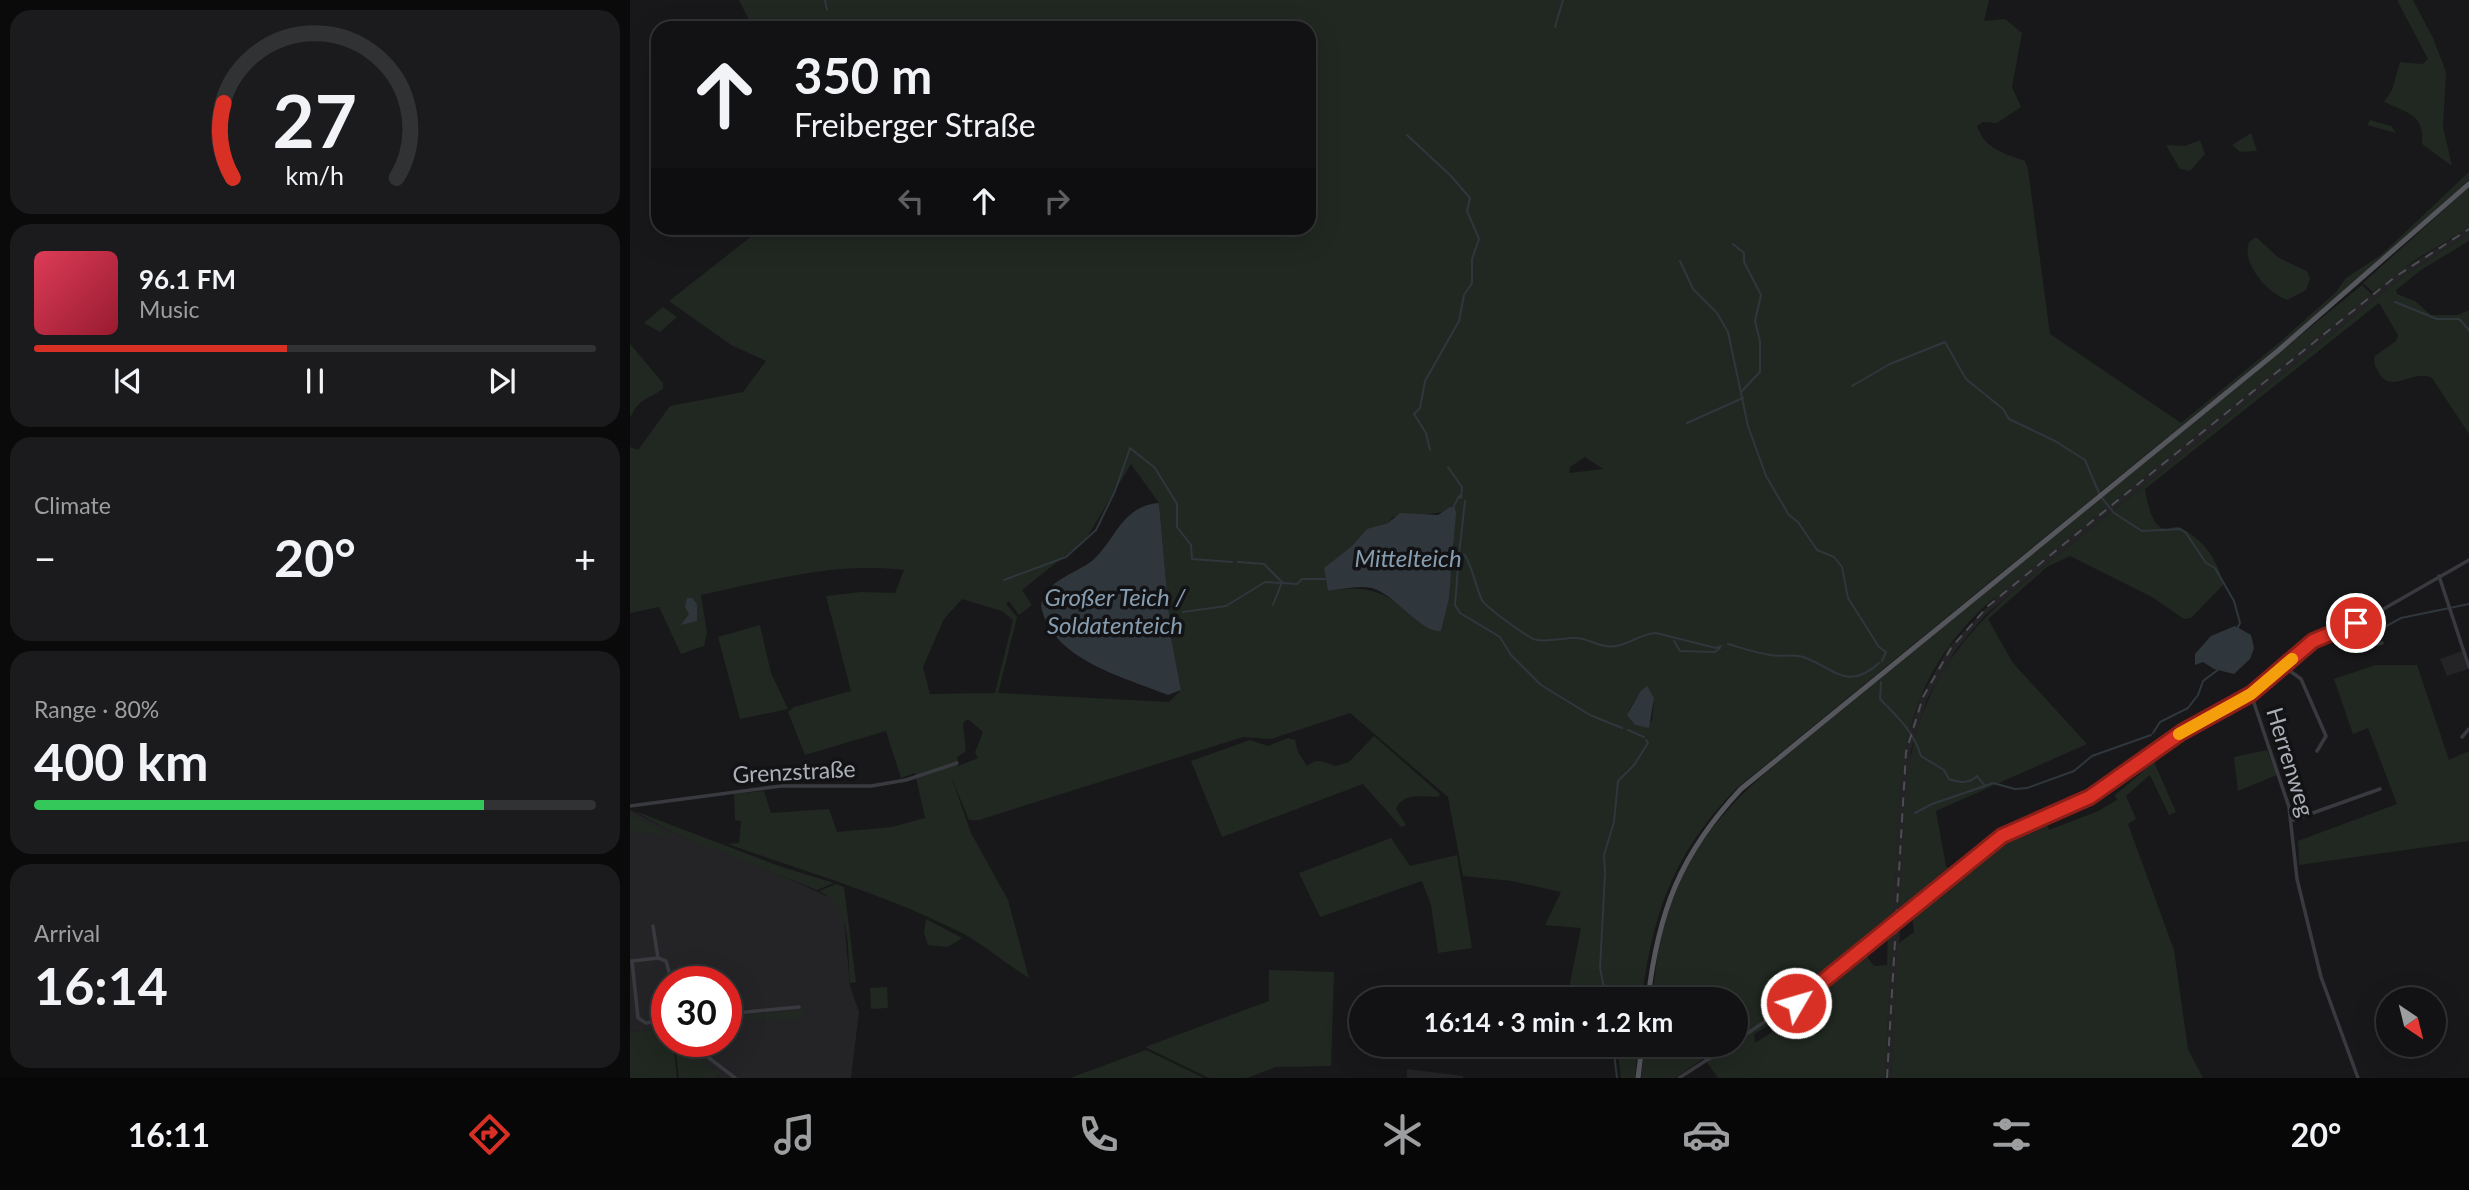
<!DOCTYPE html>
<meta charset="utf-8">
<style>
:root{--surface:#121214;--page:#1b1b1d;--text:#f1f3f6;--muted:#9c9ea0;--line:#313234;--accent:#d93025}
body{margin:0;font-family:Lato,sans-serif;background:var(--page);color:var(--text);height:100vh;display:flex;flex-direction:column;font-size:26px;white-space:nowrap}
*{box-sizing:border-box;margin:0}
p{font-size:23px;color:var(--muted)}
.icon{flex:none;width:38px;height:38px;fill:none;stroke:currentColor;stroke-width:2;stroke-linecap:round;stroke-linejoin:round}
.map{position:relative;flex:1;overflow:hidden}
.details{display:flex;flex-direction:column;gap:10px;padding:10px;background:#0a0a0b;width:630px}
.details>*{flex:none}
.top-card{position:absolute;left:21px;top:21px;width:665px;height:214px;border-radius:21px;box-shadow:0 7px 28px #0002,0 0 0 2px var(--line);background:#121214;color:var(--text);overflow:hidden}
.needle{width:46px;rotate:145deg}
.tools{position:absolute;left:1746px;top:987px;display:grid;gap:14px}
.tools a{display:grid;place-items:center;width:70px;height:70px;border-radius:50%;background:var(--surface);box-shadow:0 7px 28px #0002,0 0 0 2px var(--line);font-size:35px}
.speed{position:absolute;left:21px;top:966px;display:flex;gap:14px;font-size:35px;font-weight:700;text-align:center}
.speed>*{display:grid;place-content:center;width:91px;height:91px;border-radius:50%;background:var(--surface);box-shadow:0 7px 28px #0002,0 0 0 2px var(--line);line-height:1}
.speed .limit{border:10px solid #d22;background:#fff;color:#111}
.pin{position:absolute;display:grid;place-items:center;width:60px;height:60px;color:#fff;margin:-30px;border:4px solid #fff;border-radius:50%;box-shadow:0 2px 7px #0007}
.me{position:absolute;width:77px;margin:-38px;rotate:52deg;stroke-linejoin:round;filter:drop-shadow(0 0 5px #0008)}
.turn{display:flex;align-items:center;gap:24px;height:147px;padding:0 28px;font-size:32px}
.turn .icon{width:91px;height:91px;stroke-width:2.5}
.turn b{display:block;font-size:49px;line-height:60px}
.lanes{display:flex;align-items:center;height:66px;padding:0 28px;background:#0003;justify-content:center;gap:35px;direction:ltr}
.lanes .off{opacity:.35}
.big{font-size:52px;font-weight:700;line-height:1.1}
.details .card{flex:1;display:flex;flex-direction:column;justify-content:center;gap:10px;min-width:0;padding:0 24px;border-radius:21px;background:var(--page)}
.details .dial{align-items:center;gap:0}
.dial svg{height:182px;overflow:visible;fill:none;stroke:var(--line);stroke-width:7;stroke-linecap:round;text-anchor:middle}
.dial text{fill:var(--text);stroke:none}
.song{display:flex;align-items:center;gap:21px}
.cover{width:84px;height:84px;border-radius:10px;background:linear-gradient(135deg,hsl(350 70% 55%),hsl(350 70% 35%))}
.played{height:7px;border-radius:4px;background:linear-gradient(90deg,var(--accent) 45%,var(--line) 45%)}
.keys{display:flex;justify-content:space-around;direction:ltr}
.heat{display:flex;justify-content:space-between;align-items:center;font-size:38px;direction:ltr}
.charge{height:10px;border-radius:5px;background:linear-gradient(90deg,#34c759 80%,var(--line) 0)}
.trip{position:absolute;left:719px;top:987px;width:399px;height:70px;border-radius:35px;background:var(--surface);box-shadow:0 7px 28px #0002,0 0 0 2px var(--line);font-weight:700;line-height:70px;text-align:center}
.dock{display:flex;height:112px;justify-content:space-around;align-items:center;background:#070708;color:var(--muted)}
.dock .icon{width:49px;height:49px}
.dock .active{color:var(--accent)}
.dock b{font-size:32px;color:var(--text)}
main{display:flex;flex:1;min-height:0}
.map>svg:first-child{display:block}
.built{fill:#242427}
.green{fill:#202821;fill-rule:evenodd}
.water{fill:#2f373d}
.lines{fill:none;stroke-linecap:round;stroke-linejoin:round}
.stream{stroke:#2f373d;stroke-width:2}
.minor{stroke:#393a3f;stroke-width:3.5}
.primary{stroke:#56575d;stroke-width:5}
.rail{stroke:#4d4e53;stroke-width:2;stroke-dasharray:9 7;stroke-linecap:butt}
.route-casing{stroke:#8d1f18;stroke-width:18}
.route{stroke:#d93025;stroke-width:12}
.slow{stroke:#f59e0b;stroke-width:12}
.labels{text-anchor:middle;stroke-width:7;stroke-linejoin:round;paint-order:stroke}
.street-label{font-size:23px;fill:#abb0b8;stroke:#131315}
.water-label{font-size:24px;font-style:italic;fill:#869db0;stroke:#131315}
</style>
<main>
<section class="details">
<div class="card dial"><svg viewBox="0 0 100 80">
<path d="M14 69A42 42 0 1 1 86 69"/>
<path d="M14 69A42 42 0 0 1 10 36" stroke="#d93025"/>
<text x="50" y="56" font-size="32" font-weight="700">27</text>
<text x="50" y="72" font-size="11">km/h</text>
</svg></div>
<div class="card">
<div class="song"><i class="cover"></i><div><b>96.1 FM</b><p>Music</p></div></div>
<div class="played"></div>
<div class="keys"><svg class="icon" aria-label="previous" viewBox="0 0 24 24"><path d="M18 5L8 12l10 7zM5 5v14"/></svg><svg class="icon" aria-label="pause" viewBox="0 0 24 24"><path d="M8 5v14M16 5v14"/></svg><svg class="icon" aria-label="next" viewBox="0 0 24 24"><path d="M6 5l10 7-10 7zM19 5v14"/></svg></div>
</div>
<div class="card"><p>Climate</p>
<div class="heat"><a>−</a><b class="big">20°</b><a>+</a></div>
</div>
<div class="card"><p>Range · 80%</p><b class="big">400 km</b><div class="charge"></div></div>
<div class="card"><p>Arrival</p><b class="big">16:14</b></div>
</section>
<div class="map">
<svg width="1839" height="1078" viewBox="0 0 1839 1078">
<rect width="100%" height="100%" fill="#18181a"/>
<g class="built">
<path d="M1839,228V234L1775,275L1392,584L1355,615L1325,651L1297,699L1281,750L1261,1078H1255L1267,809L1274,748L1291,697L1319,647L1370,593L1663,356L1771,270Z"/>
<path d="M1832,651L1838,669L1817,676L1810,659Z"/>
<path d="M0,810L44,833L123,863L206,900L214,919L220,986L229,1012L221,1078H86L89,1075L51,1041H96V982H37V1028L0,1032Z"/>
<path d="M777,1069L833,1076V1078H777Z"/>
</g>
<g class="green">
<path d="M109,0H1359L1354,21L1375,19L1392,33L1382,87L1391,107L1367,123L1353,122L1347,126C1355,149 1373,153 1395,161L1398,169L1420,334L1551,423L1650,342L1706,292L1716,278L1751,255L1839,172V180L1680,321L1106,789C1044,853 1023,912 1012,999H982L981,995L971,999L938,993L951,928L915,925L931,892L882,881L833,876L818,797L720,713L641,739L613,737L349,820H339L321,776L341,833L378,900L399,978C376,964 356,946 332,933C258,895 176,872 98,844L109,843L111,821L105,820L104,794L134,791L141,813L199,809L207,832L262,827L295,818L285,773L271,778L256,731L175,755L158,712L164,707L221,691L196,596L231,592L265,593L274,570C203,562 139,581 71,595L77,633L74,646L51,654L29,607L0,613V447L8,450L40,406L113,392L136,361L101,345L39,301L132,228H679V28H123ZM955,457L973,469L939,473L940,467ZM501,464L529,503L541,637L551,690L539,702L368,693L387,617L376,604L379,601L389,615L402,605L392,590L456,539ZM825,508L823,564L811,631C795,628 790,621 779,612C752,589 731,585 698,591L694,568L750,525L758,523L763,517C784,515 805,516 825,508ZM332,599L372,611L383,620L365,693L300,694L293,667L314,619ZM1010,692L1024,698L1022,721L1013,726L1006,725L999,710ZM338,719L353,732L345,752L348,758L328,766L327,757L336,751L333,723Z"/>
<path d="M1767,0H1783L1803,38L1816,72L1813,127L1822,166L1792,144C1795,115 1778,113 1754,102L1762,90L1770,62L1793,64L1798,59Z"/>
<path d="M1740,120L1761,126L1766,133L1737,125Z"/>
<path d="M1621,133L1627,151L1610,152L1602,145Z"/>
<path d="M1570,140L1575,154L1560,171L1550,169L1536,145L1555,146Z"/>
<path d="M1839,187V228L1785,260L1743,292L1733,283Z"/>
<path d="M1839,234V241L1791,270L1766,290L1767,294L1785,301L1801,315H1828L1839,310V434L1802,378C1784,368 1761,395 1749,373C1745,366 1743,363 1745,356L1766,341L1768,335L1749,303L1515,489C1517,501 1522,531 1538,529C1542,528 1546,526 1550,527C1575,542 1585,556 1594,584L1561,618L1554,619L1522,597L1440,556L1417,567L1358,619L1383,663L1457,744L1306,811L1316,866L1323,875L1373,838L1415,821L1419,830L1468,811L1487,800L1485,795L1524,762L1546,812L1539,815L1520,775L1496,796L1506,819L1498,824L1544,950L1558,1049L1573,1078H1261L1268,944L1284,932L1282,913L1269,922C1277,770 1265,690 1392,584L1775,275Z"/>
<path d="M1626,237L1649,258L1677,271L1680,279L1676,290L1657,300C1638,293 1611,264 1619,242Z"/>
<path d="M1732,285L1741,294L1356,605C1265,689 1269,782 1264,896C1261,957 1258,1017 1255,1078H1088L1074,1058L1045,1078H1011L1015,1045H1106V999H1022C1025,976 1027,953 1032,930C1048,861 1093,808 1146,764ZM1258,932L1257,965L1244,966L1233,951ZM1145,1022L1147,1029L1125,1043L1124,1034Z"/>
<path d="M33,307L47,317L30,332L14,323Z"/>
<path d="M0,344L33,383V389C16,401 10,397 0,418Z"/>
<path d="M130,625L141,673L158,709L110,719L88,637Z"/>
<path d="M1746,665H1787L1819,760L1839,751V841L1669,865L1668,841L1767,804L1738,728L1723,734L1704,679Z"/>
<path d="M744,736L810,794L808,797C792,797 773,792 766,809L776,825L771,827L733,784L592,837L561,761L620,740L638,746L658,738L665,740L668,752L677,766C688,757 693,762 705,766L719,762Z"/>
<path d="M1637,750L1647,775L1608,791L1604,757Z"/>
<path d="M2,810L149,866L204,883L187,890L44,833Z"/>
<path d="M0,814L42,837L0,831Z"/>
<path d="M761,838L780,866L827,855L842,948L808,953L801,905L792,881L690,917L669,873Z"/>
<path d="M206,884L214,887L226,982L220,983C217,951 223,906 189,891Z"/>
<path d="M296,919L332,938L318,947L298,945L294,933Z"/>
<path d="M62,964H77L80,980L65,981Z"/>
<path d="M639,970L704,972L701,1066L646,1067L617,1078H579L515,1047L639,1001Z"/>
<path d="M257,987L258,1008L241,1009L240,988Z"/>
<path d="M172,1010L175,1022L170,1018L147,1022L146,1018L96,1022V1017Z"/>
<path d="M37,1028V1041H43L47,1078H0V1032Z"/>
<path d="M47,1043L53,1044L89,1074L86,1078H49L45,1046Z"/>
<path d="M987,1045H1008L1005,1078H991Z"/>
<path d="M516,1050L574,1078H440Z"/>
</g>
<g class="water">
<path d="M529,503L541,637L551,690L538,695C494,677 422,660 411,606C414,581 445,574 462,561C486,540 491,506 529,503Z"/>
<path d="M820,507L825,508L826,513L819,598L811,631C792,634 765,594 742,588C727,585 712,589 698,591L694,568L722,546L737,529L758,523L770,513L808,515Z"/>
<path d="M57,598H62L67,604V621L51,625L59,614L55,607Z"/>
<path d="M1605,626L1621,635L1624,648L1620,659L1604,674L1584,669L1573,662L1565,665V654L1581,636Z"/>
<path d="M1017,686L1024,698L1019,728L1005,725L997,715L1010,692Z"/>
</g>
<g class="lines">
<g class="stream">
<path d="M195,0L197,10"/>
<path d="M925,27L933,0"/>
<path d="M777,135L821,176L840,198L837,211L849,239L842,259V283L834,295L829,321L795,381L790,408L784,414L796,433L800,450"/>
<path d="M1103,244L1114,253V262L1131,295L1125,321L1130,341V372L1111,392"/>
<path d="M1050,261L1063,289L1087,313L1098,332L1118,426L1136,476L1159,515L1168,522L1187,550L1204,557L1212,567L1218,598L1249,647L1256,652L1252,661"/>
<path d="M1765,302L1807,319H1829L1839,330"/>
<path d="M1222,386L1260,364L1315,342L1336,379L1373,409L1379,419L1425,441L1455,460L1469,493"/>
<path d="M1057,423L1113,398"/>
<path d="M818,467L832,487L831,497"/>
<path d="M1472,498L1484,513L1512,531L1550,529L1556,533L1576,563L1585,568L1604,601L1610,623L1608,627"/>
<path d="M835,501L829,554L835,555C843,569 845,585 852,600C857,608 898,638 907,640C919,642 932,638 945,638C959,638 971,649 986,646C1000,644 1012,633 1026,633L1086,648L1091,646"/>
<path d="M823,508L829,496L831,498"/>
<path d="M829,555L825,605L830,613L870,637L881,655L911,685L960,715L992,728"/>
<path d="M608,562L634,564L652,582L643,605"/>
<path d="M374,580L436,557L466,530L485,491L500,448L525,468L547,504V527L561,545L562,559L602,562"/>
<path d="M553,612L596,606L635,582L667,584L672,579H696"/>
<path d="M1044,641L1050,651L1085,652L1090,648"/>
<path d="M1098,644C1112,648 1126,653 1140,655C1151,657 1161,654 1173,657C1205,668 1217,692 1249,663"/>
<path d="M1661,665L1703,636L1749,630L1771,618L1839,604"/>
<path d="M1251,682L1250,699C1267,716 1284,732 1291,756L1314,770L1319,779C1329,783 1339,784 1347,776L1355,786L1363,783L1385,789L1397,788L1444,771L1462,756L1521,735"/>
<path d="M998,730L1014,737"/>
<path d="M1523,733L1530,722L1558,708L1568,695L1573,681L1589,669"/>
<path d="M1285,813L1302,804L1355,786"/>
<path d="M975,872L974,855L984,822L988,781L1004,765L1018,743L1016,740"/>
<path d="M975,874L970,968L976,998"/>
<path d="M983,1045L987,1078"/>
</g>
<g class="minor">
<path d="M1809,576L1839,667"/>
<path d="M1705,630L1716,650L1752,643"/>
<path d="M1653,666L1671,679L1696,736L1687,751"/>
<path d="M1621,694L1659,807L1667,879L1691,977L1728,1078"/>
<path d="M1832,737L1839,729"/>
<path d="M0,806L151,786H241L276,780L327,763"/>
<path d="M1663,820L1750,789"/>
<path d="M23,926L28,958"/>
<path d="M2,961L8,1018L16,1023L37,1020"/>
<path d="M2,961L28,958L36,961L42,982"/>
<path d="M96,1014L169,1007"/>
<path d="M57,1041L105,1078"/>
<path d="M1106,1041L1185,988L1372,836L1460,798L1552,732L1621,694L1693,635L1736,619L1839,560"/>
<path d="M1049,1078L1100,1045"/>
</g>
<g class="primary">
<path d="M1018,999C1028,912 1050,854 1111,789L1649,350L1839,184"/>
<path d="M1008,1078L1012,1045"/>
</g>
<path class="rail" d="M1257,1078L1276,752L1293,697L1321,648L1358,606L1482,505L1765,277L1839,229"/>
</g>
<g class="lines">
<g class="route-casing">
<path id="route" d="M1166,1003L1372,836L1460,797L1552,732L1621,694L1683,641L1726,623"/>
</g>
<use href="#route" class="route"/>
<path class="slow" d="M1549,734L1621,694L1662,659"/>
</g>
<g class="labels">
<g class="street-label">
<text transform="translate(1660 762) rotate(73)" y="8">Herrenweg</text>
<text transform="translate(164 772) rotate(-3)" y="8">Grenzstraße</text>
</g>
<g class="water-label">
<text x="778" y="567">Mittelteich</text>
<text x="485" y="606">Großer Teich /<tspan x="485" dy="28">Soldatenteich</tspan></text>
</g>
</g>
</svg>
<div class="tools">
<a><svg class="needle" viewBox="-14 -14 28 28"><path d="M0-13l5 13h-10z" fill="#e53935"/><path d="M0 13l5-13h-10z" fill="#9c9ea0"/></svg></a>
</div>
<div class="speed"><div class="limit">30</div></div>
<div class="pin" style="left:1726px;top:623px;background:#d93025"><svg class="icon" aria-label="arrive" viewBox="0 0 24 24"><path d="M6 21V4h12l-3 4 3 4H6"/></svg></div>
<svg class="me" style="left:1166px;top:1003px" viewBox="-20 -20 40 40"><circle r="17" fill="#d93025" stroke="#fff" stroke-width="3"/><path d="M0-11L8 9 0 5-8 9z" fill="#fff"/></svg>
<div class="trip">16:14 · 3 min · 1.2 km</div>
<div class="top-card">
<div class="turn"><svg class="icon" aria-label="ahead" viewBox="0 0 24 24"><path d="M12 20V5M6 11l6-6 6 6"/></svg><div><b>350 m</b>Freiberger Straße</div></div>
<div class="lanes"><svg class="icon off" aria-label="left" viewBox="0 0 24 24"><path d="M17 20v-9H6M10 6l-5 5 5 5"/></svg><svg class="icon" aria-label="ahead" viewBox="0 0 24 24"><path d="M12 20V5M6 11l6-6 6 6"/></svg><svg class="icon off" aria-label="right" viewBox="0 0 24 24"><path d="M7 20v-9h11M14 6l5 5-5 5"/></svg></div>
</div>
</div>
</main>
<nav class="dock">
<b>16:11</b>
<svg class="icon active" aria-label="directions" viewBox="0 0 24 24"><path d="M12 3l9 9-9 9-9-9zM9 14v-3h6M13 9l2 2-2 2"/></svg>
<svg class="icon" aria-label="music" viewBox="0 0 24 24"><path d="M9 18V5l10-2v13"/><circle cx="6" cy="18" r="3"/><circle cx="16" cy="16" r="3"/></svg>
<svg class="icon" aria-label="phone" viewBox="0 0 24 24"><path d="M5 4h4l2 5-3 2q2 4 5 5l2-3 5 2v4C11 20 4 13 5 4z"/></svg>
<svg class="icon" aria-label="climate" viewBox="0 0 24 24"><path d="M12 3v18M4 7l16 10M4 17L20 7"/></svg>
<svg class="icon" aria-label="car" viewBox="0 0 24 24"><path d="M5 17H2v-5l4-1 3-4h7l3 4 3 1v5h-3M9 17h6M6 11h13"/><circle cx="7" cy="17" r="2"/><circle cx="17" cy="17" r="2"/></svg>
<svg class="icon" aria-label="filters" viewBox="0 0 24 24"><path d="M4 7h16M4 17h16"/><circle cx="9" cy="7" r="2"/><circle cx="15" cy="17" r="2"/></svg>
<b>20°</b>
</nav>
